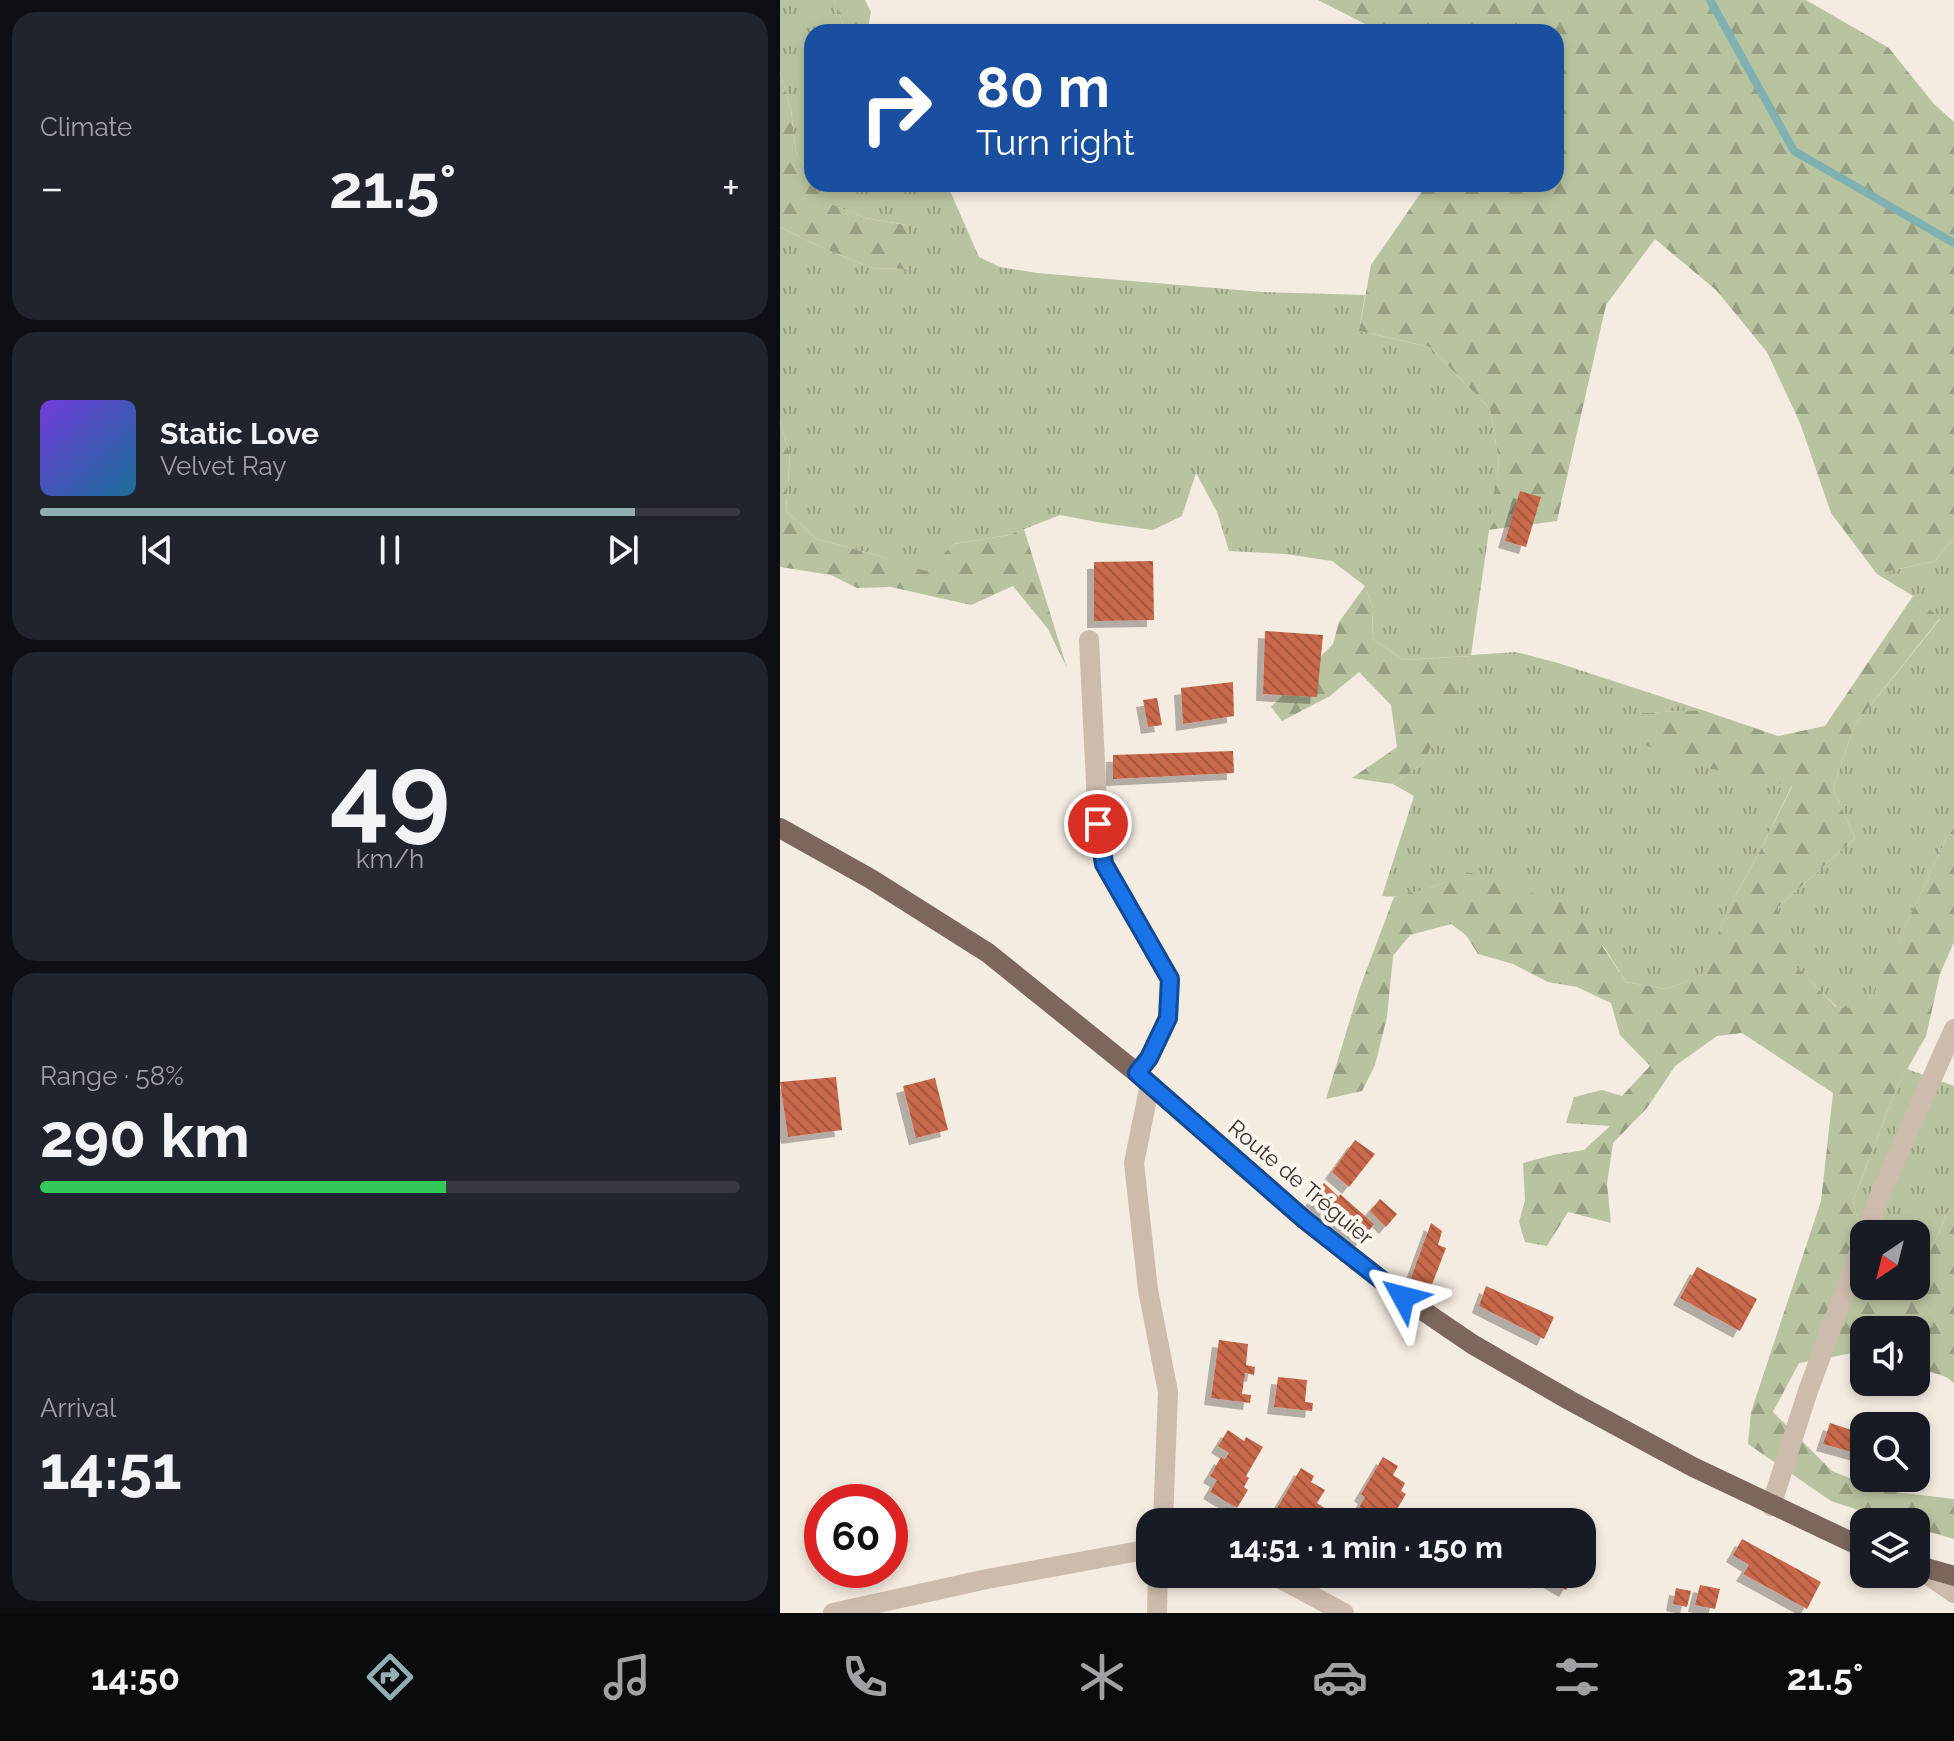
<!DOCTYPE html>
<meta charset="utf-8">
<style>
:root{--surface:#171b24;--page:#20242c;--text:#f1f3f6;--muted:#9ea1a6;--line:#363941;--accent:#92aeb2}
body{margin:0;font-family:Raleway,sans-serif;background:var(--page);color:var(--text);height:100vh;display:flex;flex-direction:column;font-size:30px;white-space:nowrap}
*{box-sizing:border-box;margin:0}
p{font-size:26px;color:var(--muted)}
.icon{flex:none;width:44px;height:44px;fill:none;stroke:currentColor;stroke-width:2;stroke-linecap:round;stroke-linejoin:round}
.map{position:relative;flex:1;overflow:hidden}
.sheet{display:flex;flex-direction:column;gap:12px;padding:12px;background:#0d0f14;width:780px}
.sheet>*{flex:none}
.hud{position:absolute;left:24px;top:24px;width:760px;height:168px;border-radius:24px;box-shadow:0 4px 12px #0003;background:#1a4fa0;color:#fff;overflow:hidden}
.needle{width:52px;rotate:215deg}
.controls{position:absolute;left:1070px;top:1220px;display:grid;gap:16px}
.controls a{display:grid;place-items:center;width:80px;height:80px;border-radius:16px;background:var(--surface);box-shadow:0 4px 12px #0003;font-size:40px}
.speed{position:absolute;left:24px;top:1484px;display:flex;gap:16px;font-size:40px;font-weight:700;text-align:center}
.speed>*{display:grid;place-content:center;width:104px;height:104px;border-radius:50%;background:var(--surface);box-shadow:0 4px 12px #0003;line-height:1}
.speed .limit{border:12px solid #d22;background:#fff;color:#111}
.pin{position:absolute;display:grid;place-items:center;width:68px;height:68px;color:#fff;margin:-34px;border:4px solid #fff;border-radius:50%;box-shadow:0 2px 8px #0007}
.me{position:absolute;width:88px;margin:-44px;rotate:308deg;stroke-linejoin:round;filter:drop-shadow(0 0 6px #0008)}
.turn{display:flex;align-items:center;gap:28px;height:168px;padding:0 40px;font-size:36px}
.turn .icon{width:104px;height:104px;stroke-width:2.5}
.turn b{display:block;font-size:56px;line-height:68px}
.big{font-size:60px;font-weight:700;line-height:1.1}
.sheet .widget{flex:1;display:flex;flex-direction:column;justify-content:center;gap:12px;min-width:0;padding:0 28px;border-radius:24px;background:var(--page)}
.sheet .dial{align-items:center;gap:0}
.dial b{font-size:104px;line-height:1}
.song{display:flex;align-items:center;gap:24px}
.cover{width:96px;height:96px;border-radius:12px;background:linear-gradient(135deg,hsl(260 70% 55%),hsl(200 70% 35%))}
.played{height:8px;border-radius:4px;background:linear-gradient(90deg,var(--accent) 85%,var(--line) 85%)}
.keys{display:flex;justify-content:space-around;direction:ltr}
.heat{display:flex;justify-content:space-between;align-items:center;font-size:44px;direction:ltr}
.charge{height:12px;border-radius:6px;background:linear-gradient(90deg,#34c759 58%,var(--line) 0)}
.trip{position:absolute;left:356px;top:1508px;width:460px;height:80px;border-radius:24px;background:var(--surface);box-shadow:0 4px 12px #0003;font-weight:700;line-height:80px;text-align:center}
.tabs{display:flex;height:128px;justify-content:space-around;align-items:center;background:#090b0e;color:var(--muted)}
.tabs .icon{width:56px;height:56px}
.tabs .current{color:var(--accent)}
.tabs b{font-size:36px;color:var(--text)}
main{display:flex;flex:1;min-height:0}
.map>svg:first-child{display:block}
.grass{fill:url(#grass-tufts)}
.forest{fill:url(#forest-firs)}
.lines{fill:none;stroke-linecap:round;stroke-linejoin:round}
.stream{stroke:#7fb0b2;stroke-width:8}
.building{fill:url(#building-back-hatch);filter:url(#shadow)}
.street{stroke:#cdbbac;stroke-width:20}
.primary{stroke:#7d675c;stroke-width:20}
.route-casing{stroke:#114b97;stroke-width:20}
.route{stroke:#1a73e8;stroke-width:14}
.labels{text-anchor:middle;stroke-width:8;stroke-linejoin:round;paint-order:stroke}
.street-label{font-size:22px;fill:#3b302b;stroke:#fbf5ee}
</style>
<main>
<section class="sheet">
<div class="widget"><p>Climate</p>
<div class="heat"><a>−</a><b class="big">21.5°</b><a>+</a></div>
</div>
<div class="widget">
<div class="song"><i class="cover"></i><div><b>Static Love</b><p>Velvet Ray</p></div></div>
<div class="played"></div>
<div class="keys"><svg class="icon" aria-label="previous" viewBox="0 0 24 24"><path d="M18 5L8 12l10 7zM5 5v14"/></svg><svg class="icon" aria-label="pause" viewBox="0 0 24 24"><path d="M8 5v14M16 5v14"/></svg><svg class="icon" aria-label="next" viewBox="0 0 24 24"><path d="M6 5l10 7-10 7zM19 5v14"/></svg></div>
</div>
<div class="widget dial"><b>49</b><p>km/h</p></div>
<div class="widget"><p>Range · 58%</p><b class="big">290 km</b><div class="charge"></div></div>
<div class="widget"><p>Arrival</p><b class="big">14:51</b></div>
</section>
<div class="map">
<svg width="1174" height="1613" viewBox="0 0 1174 1613">
<defs>
<pattern id="grass-tufts" width="24" height="20" patternUnits="userSpaceOnUse" patternTransform="scale(2)"><rect width="24" height="20" fill="#b8c4a0"/><path d="M3 7l-1-3M5 7V3M7 7l1-3M15 17l-1-3M17 17v-4M19 17l1-3" fill="none" stroke="#97a083"/></pattern>
<pattern id="forest-firs" width="22" height="20" patternUnits="userSpaceOnUse" patternTransform="scale(2)"><rect width="22" height="20" fill="#b8c4a0"/><path d="M5 1l3.5 6h-7zM16 11l3.5 6h-7z" fill="#97a083"/></pattern>
<pattern id="building-back-hatch" width="6" height="6" patternUnits="userSpaceOnUse" patternTransform="scale(2)"><rect width="6" height="6" fill="#c8694b"/><path d="M-1 5l2 2M0 0l6 6M5-1l2 2" fill="none" stroke="#a4573f"/></pattern>
<filter id="shadow"><feDropShadow dx="-7" dy="7" stdDeviation="0" flood-color="#0004"/></filter>
</defs>
<rect width="100%" height="100%" fill="#f4ebe1"/>
<g class="grass">
<path d="M0,0H54L66,32H32V180L16,152L11,110L0,72Z"/>
<path d="M34,184H167L199,257L220,267L257,273L482,292L585,295L579,331L650,347L710,409L719,461L691,655L736,652L778,663L922,710L860,713L927,768L1012,785L980,851L947,911L922,976L886,989L846,982L824,947L689,872C664,882 629,900 602,896L634,796L613,784L643,763L690,656L623,660L592,638L593,608L585,586L552,561L506,554L449,551L437,512L416,473L402,516L373,530L322,523L280,515L229,535L174,544L145,572L96,555L37,539L6,511L10,455L0,422V227L43,248L92,268L127,269V225L85,218L43,201Z"/>
<path d="M1174,538V828L1166,839L1087,1009L1057,1007L1009,960L998,907L1075,838L1053,788L1074,726L1160,619L1133,596L1097,574L1155,561Z"/>
<path d="M1127,1069L1174,1086V1208L1167,1213L1140,1276L1136,1279V1234H1084V1245L1073,1201L1116,1089Z"/>
<path d="M1095,1286H1128L1105,1306Z"/>
</g>
<g class="forest">
<path d="M54,0H85L91,12L87,32H66Z"/>
<path d="M538,0H1026L1109,48L1153,103L1174,122V538L1155,561L1097,574L1051,513L1020,423L987,352L936,290L875,239L826,305L777,521L708,530L719,461L710,409L650,347L579,331L591,265L647,184H776V32H601Z"/>
<path d="M0,72L11,110L16,152L32,180V184H34L44,201L85,218L127,225V269L92,268L43,248L0,227Z"/>
<path d="M0,422L10,455L6,511L37,539L96,555L145,571L174,544L229,535L244,529L287,668L268,629L233,586L191,605L111,587L77,588L51,575L0,567Z"/>
<path d="M585,586L593,608L592,638L623,660L690,656L676,694L643,763L613,784L572,778L617,747L611,705L579,672L550,696L502,721L491,707L553,644L559,622Z"/>
<path d="M1133,596L1160,618L1074,726L1053,788L1075,838L998,907L1010,960L1056,1007L1087,1008L1166,839L1174,828V942L1160,974L1146,1036L1116,1089L1073,1201L1084,1245V1286H1095L1105,1305L1128,1286H1136V1279L1140,1276L1167,1213L1174,1208V1383L1166,1377L1136,1367V1330H1084V1351L1019,1363L993,1412L1052,1471L1099,1490L1174,1499V1539L1136,1528V1522H1115L1051,1501L968,1444L971,1412L1041,1201L1053,1093L962,1033L937,1036L895,1066L867,1108L833,1143L827,1184L831,1223L788,1212L767,1246L745,1242L739,1222L745,1200L743,1163L773,1155L804,1150L830,1126L786,1123L794,1097L822,1090L842,1096L870,1066L840,1035L831,1003L797,987L768,982L733,964L698,954L686,935L671,924L630,935L613,956L607,1017L595,1065L582,1091L546,1099L579,990L614,897L653,887L688,872L797,908L846,982L886,989L921,976L947,911L980,851L1012,786L927,768L859,743L860,713L922,710L998,736L1045,726Z"/>
</g>
<g class="lines">
<path class="stream" d="M930,0L1014,151L1174,243"/>
</g>
<g class="building">
<path d="M740,491L761,497L746,547L725,541Z"/>
<path d="M373,561L374,620L314,621V562Z"/>
<path d="M485,631L543,635L537,697L483,694Z"/>
<path d="M453,682L454,716L403,724L401,688Z"/>
<path d="M377,698L382,725L368,727L363,700Z"/>
<path d="M453,751L454,773L333,779V755Z"/>
<path d="M56,1077L62,1130L8,1137L0,1082Z"/>
<path d="M155,1078L168,1130L136,1138L123,1086Z"/>
<path d="M575,1140L595,1154L569,1187L552,1172Z"/>
<path d="M544,1183L559,1197L560,1194L594,1224L579,1244L532,1199Z"/>
<path d="M600,1199L617,1214L606,1227L590,1211Z"/>
<path d="M651,1223L662,1231L658,1245L666,1248L651,1287L631,1278Z"/>
<path d="M917,1267L977,1299L960,1331L900,1298Z"/>
<path d="M706,1286L774,1317L764,1339L699,1306Z"/>
<path d="M439,1340L468,1344L466,1365L475,1367L474,1375L465,1373L462,1394L471,1395L470,1403L431,1398Z"/>
<path d="M498,1377L527,1380L525,1402L533,1403L532,1411L494,1407Z"/>
<path d="M1050,1423L1084,1434L1079,1454L1043,1444Z"/>
<path d="M448,1430L464,1441L466,1437L483,1447L466,1476L469,1478L464,1487L468,1490L457,1508L430,1492L437,1480L430,1476L441,1457L445,1459L449,1453L438,1446Z"/>
<path d="M603,1457L618,1466L613,1475L625,1483L621,1491L626,1494L614,1514L607,1510L600,1522H596L577,1511L585,1497L581,1494Z"/>
<path d="M521,1468L534,1476L531,1482L545,1490L537,1503L546,1509L538,1522H534L521,1515L520,1518L511,1512L509,1515L497,1508Z"/>
<path d="M962,1539L1041,1582L1027,1609L963,1574L969,1565L953,1555Z"/>
<path d="M743,1574H761L757,1582Z"/>
<path d="M766,1574H796L786,1590L764,1577Z"/>
<path d="M920,1585L940,1589L935,1609L915,1605Z"/>
<path d="M896,1588L911,1591L907,1607L893,1604Z"/>
</g>
<g class="lines">
<g class="street">
<path d="M309,640L318,824L324,864L390,979L388,1018L369,1058L357,1073"/>
<path d="M370,1084L354,1163L368,1290L388,1392L383,1522"/>
<path d="M1086,1234L1099,1197L1174,1029"/>
<path d="M991,1506L1028,1391L1084,1239"/>
<path d="M1138,1568L1174,1593"/>
<path d="M492,1574L564,1613"/>
<path d="M53,1613L207,1579L370,1549"/>
<path d="M377,1613L378,1574"/>
</g>
<g class="primary">
<path d="M0,828L91,879L208,953L357,1073L525,1220L623,1297L692,1344L789,1400L913,1467L1084,1548"/>
<path d="M1136,1565L1174,1576"/>
</g>
</g>
<g class="lines">
<g class="route-casing">
<path id="route" d="M318,824L324,864L390,979L388,1018L369,1058L357,1073L525,1220L623,1297"/>
</g>
<use href="#route" class="route"/>
</g>
<g class="labels">
<g class="street-label">
<text transform="translate(521 1182) rotate(40)" y="8">Route de Tréguier</text>
</g>
</g>
</svg>
<div class="controls">
<a><svg class="needle" viewBox="-14 -14 28 28"><path d="M0-13l5 13h-10z" fill="#e53935"/><path d="M0 13l5-13h-10z" fill="#9ea1a6"/></svg></a>
<a><svg class="icon" aria-label="sound" viewBox="0 0 24 24"><path d="M4 9h4l5-4v14l-5-4H4zM17 9q2 3 0 6"/></svg></a>
<a><svg class="icon" aria-label="search" viewBox="0 0 24 24"><circle cx="10" cy="10" r="6"/><path d="M15 15l6 6"/></svg></a>
<a><svg class="icon" aria-label="layers" viewBox="0 0 24 24"><path d="M12 4l9 5-9 5-9-5zM3 14l9 5 9-5"/></svg></a>
</div>
<div class="speed"><div class="limit">60</div></div>
<div class="pin" style="left:318px;top:824px;background:#d93025"><svg class="icon" aria-label="arrive" viewBox="0 0 24 24"><path d="M6 21V4h12l-3 4 3 4H6"/></svg></div>
<svg class="me" style="left:623px;top:1297px" viewBox="-20 -20 40 40"><path d="M0-17L14 15 0 8-14 15z" fill="#1a73e8" stroke="#fff" stroke-width="4"/></svg>
<div class="trip">14:51 · 1 min · 150 m</div>
<div class="hud">
<div class="turn"><svg class="icon" aria-label="right" viewBox="0 0 24 24"><path d="M7 20v-9h11M14 6l5 5-5 5"/></svg><div><b>80 m</b>Turn right</div></div>
</div>
</div>
</main>
<nav class="tabs">
<b>14:50</b>
<svg class="icon current" aria-label="directions" viewBox="0 0 24 24"><path d="M12 3l9 9-9 9-9-9zM9 14v-3h6M13 9l2 2-2 2"/></svg>
<svg class="icon" aria-label="music" viewBox="0 0 24 24"><path d="M9 18V5l10-2v13"/><circle cx="6" cy="18" r="3"/><circle cx="16" cy="16" r="3"/></svg>
<svg class="icon" aria-label="phone" viewBox="0 0 24 24"><path d="M5 4h4l2 5-3 2q2 4 5 5l2-3 5 2v4C11 20 4 13 5 4z"/></svg>
<svg class="icon" aria-label="climate" viewBox="0 0 24 24"><path d="M12 3v18M4 7l16 10M4 17L20 7"/></svg>
<svg class="icon" aria-label="car" viewBox="0 0 24 24"><path d="M5 17H2v-5l4-1 3-4h7l3 4 3 1v5h-3M9 17h6M6 11h13"/><circle cx="7" cy="17" r="2"/><circle cx="17" cy="17" r="2"/></svg>
<svg class="icon" aria-label="filters" viewBox="0 0 24 24"><path d="M4 7h16M4 17h16"/><circle cx="9" cy="7" r="2"/><circle cx="15" cy="17" r="2"/></svg>
<b>21.5°</b>
</nav>
